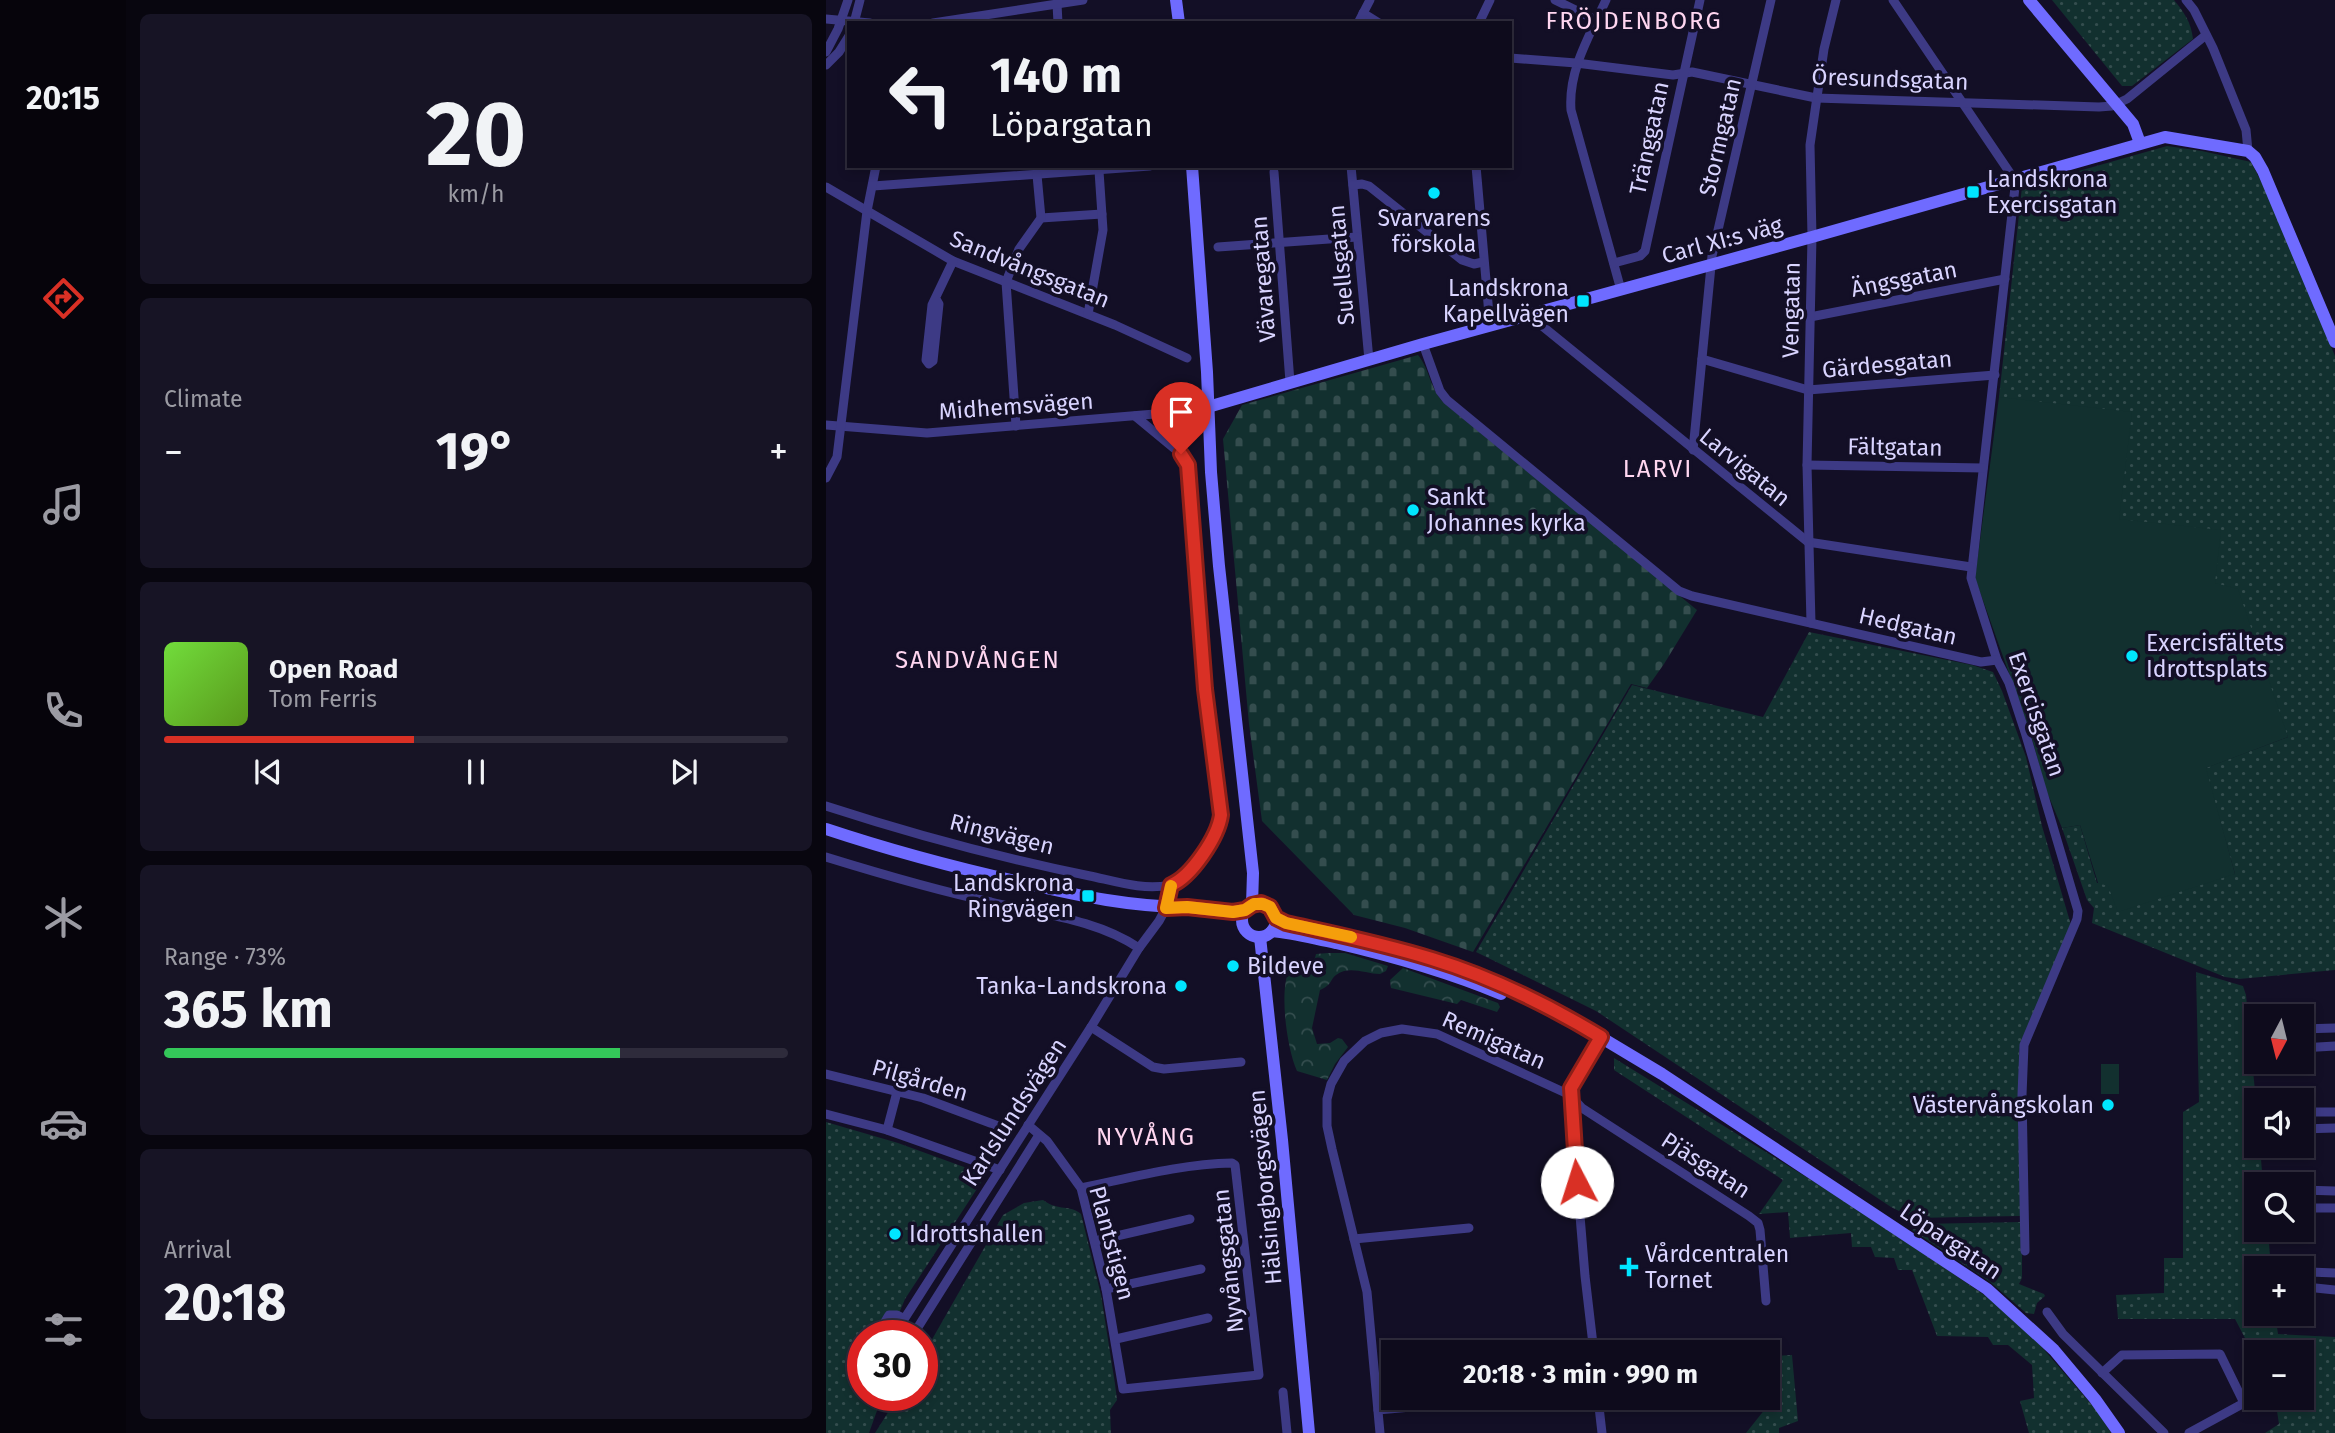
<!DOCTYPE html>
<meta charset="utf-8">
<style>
:root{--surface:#0e0b1c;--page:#171425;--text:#f1f3f6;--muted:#9b9ba3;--line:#2e2b3b;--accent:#d93025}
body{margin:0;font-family:"Fira Sans",sans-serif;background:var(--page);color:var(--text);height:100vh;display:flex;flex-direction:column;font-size:26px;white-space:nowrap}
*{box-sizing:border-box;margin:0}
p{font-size:23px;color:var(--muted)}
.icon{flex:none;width:38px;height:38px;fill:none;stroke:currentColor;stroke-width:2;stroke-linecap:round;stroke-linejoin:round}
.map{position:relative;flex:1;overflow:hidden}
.panel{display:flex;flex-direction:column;gap:14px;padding:14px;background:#08060f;width:700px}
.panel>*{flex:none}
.guide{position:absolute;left:21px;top:21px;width:665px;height:147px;border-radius:0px;box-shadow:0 4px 10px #0003,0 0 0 2px var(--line);background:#0e0b1c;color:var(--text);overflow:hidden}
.needle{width:46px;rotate:187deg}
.tools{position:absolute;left:1418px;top:1004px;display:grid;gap:14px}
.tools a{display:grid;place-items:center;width:70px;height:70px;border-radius:0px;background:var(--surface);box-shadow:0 4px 10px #0003,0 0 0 2px var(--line);font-size:35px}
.speed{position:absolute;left:21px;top:1320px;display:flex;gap:14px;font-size:35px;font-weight:700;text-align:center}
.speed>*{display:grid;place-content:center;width:91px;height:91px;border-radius:50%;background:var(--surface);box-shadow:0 4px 10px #0003,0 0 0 2px var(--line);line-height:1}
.speed .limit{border:10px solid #d22;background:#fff;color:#111}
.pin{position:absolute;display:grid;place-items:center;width:60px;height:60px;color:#fff;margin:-72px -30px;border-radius:50% 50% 50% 0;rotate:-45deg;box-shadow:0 0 7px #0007}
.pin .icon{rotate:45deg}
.me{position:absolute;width:77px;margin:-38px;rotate:355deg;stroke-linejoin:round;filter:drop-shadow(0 0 5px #0008)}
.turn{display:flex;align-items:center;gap:24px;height:147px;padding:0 28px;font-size:32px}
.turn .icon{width:91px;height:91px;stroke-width:2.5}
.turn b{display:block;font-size:49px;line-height:60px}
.big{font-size:52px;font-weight:700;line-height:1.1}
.panel .widget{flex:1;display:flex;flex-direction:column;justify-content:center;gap:10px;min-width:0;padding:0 24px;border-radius:10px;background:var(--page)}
.panel .dial{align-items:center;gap:0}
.dial b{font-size:91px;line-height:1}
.song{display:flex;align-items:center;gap:21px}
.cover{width:84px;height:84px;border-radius:10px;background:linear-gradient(135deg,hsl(100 70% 55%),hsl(90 70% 35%))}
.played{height:7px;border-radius:4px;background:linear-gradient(90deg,var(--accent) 40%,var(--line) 40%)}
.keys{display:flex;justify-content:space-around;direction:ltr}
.heat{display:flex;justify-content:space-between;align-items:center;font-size:38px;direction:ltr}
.charge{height:10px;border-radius:5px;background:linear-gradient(90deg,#34c759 73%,var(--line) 0)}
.trip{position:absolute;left:555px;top:1340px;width:399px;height:70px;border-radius:0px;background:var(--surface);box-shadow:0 4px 10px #0003,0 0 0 2px var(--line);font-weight:700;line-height:70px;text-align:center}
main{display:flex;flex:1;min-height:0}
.menu{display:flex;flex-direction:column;width:126px;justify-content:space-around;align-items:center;background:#06040b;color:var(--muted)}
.menu .icon{width:49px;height:49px}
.menu .selected{color:var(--accent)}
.menu b{font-size:32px;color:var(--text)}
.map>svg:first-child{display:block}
.forest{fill:url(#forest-crowns)}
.cemetery{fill:url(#cemetery-stones)}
.park{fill:url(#park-dots)}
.pitch{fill:#12302f}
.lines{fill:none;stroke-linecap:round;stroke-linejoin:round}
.street{stroke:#3d3a85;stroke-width:9}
.secondary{stroke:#6f6bff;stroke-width:12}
.route-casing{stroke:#8d1f18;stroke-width:18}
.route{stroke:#d93025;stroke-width:12}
.slow{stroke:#f59e0b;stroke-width:12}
.poi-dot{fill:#00e5ff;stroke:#130f26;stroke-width:2.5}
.labels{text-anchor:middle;stroke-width:7;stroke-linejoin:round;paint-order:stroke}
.street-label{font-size:23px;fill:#d9d4ff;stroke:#130f26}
.poi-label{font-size:23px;fill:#d9d4ff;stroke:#130f26;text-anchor:start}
.neighbourhood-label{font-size:24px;letter-spacing:2px;fill:#ffd6f0;stroke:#130f26}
</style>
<main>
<nav class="menu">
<b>20:15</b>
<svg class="icon selected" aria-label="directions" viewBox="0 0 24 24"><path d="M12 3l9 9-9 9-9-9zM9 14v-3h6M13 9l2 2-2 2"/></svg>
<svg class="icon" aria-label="music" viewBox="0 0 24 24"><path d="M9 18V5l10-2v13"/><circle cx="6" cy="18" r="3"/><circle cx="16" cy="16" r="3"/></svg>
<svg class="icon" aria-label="phone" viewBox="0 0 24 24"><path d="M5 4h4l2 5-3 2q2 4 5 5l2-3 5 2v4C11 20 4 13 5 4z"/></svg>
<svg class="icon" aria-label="climate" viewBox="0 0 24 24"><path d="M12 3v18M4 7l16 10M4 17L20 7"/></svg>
<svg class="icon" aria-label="car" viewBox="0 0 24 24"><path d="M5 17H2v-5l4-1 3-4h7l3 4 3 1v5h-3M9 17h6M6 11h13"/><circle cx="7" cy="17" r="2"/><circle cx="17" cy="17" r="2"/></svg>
<svg class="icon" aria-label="filters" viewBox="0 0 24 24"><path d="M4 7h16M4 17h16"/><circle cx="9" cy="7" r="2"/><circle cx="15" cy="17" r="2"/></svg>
</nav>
<section class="panel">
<div class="widget dial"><b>20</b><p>km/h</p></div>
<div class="widget"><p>Climate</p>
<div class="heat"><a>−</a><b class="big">19°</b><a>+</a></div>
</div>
<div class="widget">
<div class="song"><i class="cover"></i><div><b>Open Road</b><p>Tom Ferris</p></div></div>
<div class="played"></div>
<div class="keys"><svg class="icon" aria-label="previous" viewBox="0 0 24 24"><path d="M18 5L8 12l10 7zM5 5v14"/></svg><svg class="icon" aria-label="pause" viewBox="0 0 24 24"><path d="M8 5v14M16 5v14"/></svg><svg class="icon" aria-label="next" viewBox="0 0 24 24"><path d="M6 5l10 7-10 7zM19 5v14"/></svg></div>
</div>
<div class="widget"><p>Range · 73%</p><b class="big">365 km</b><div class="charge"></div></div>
<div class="widget"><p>Arrival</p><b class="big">20:18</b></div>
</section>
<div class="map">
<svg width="1509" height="1433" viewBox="0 0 1509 1433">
<defs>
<pattern id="forest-crowns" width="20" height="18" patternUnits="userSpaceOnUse" patternTransform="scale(1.75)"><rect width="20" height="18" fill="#12302f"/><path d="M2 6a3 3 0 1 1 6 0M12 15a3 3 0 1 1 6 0" fill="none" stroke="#344d4e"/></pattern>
<pattern id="cemetery-stones" width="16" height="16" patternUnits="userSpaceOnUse" patternTransform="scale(1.75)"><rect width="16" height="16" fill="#12302f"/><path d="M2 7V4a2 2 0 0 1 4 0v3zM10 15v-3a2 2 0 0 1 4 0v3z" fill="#344d4e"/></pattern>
<pattern id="park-dots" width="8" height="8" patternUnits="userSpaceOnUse" patternTransform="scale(1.75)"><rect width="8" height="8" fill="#12302f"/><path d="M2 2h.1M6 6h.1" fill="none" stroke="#344d4e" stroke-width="1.8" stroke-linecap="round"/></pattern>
</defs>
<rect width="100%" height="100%" fill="#130f26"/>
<g class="forest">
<path d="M502,953H519L562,966L560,971L554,974C540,974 523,965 510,975C503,981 507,984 494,990L486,1028L491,1044L504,1043L512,1038L516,1039L522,1047L509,1064L501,1080L471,1071C461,1049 453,992 463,970L474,965L478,960L483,962L489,958L490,954Z"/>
<path d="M577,968L672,1003L674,1007L671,1012L635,1000L631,1004L565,988L564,980Z"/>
</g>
<path class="cemetery" d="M592,355C604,370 604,389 618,403L871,610L838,664L821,688L805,684L647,952L579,928L528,915L436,821L423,724L397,439L416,405Z"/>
<g class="park">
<path d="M1226,0H1348C1358,12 1365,22 1367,39L1306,86H1296Z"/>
<path d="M1341,146L1376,151L1425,162L1442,195L1509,356V970L1413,979L1399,977L1266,923L1268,908L1261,900L1236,828L1254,825L1271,883L1409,874L1379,768L1462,737L1389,583L1293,519L1173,397L1196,187Z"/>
<path d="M983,632L1146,665L1167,672L1176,691L1200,757L1216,826L1245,925L1193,1050L1194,1216L1087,1218L1065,1207L770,1011L650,952L806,685L937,717Z"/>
<path d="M1370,972L1417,986L1420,995L1430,1102V1146H1434L1437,1185H1430V1230H1442L1445,1269H1430V1314H1449L1452,1334L1509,1337V1433H1439L1453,1424L1449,1398H1475V1353H1430V1359L1409,1319H1292L1290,1295L1338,1293V1258H1357V1112L1373,1102Z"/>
<path d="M788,1058L1027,1206L1170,1303L1214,1345L1271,1411L1285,1433H1203L1194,1401L1208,1398L1206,1365L1182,1345H1167L1162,1337L1111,1336L1086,1270H1072L1068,1258L1049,1257L1045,1247H1026L1025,1233L964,1238L962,1212L933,1214L957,1180L788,1070Z"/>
<path d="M0,1122L72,1143L160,1175L79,1299L64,1335H37V1395H54L53,1405L43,1433H0Z"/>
<path d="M217,1200C234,1212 243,1204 255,1214L275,1295L289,1384L291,1400L284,1410L285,1433H49L73,1395H96V1357L177,1215L198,1203Z"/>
<path d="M1196,1222V1278L1193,1284L1218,1294L1219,1296L1211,1303L1208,1314L1200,1313L1163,1281L1086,1230L1093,1224Z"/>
<path d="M966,1355L972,1421L953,1428V1433H920L951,1394L947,1356Z"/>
</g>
<g class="pitch">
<path d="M1173,397L1306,412L1293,519L1395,530L1389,583L1412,589L1462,737L1380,768L1409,874L1292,912L1282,886L1272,883L1254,825L1236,828L1220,790L1205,735L1149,578Z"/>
<rect x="1275" y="1064" width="18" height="30"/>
</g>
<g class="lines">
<g class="street">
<path d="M729,0L770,20"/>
<path d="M780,0C764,35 742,70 745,110L795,290"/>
<path d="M1067,0L1184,173L1189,187L1145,578L1171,660L1183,683L1199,732L1252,911L1251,919L1198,1045L1196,1095L1199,1251"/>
<path d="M1360,0L1368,10L1387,48L1420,130L1422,151"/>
<path d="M231,4L232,23"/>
<path d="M537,13L553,23"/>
<path d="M0,19L44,23"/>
<path d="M28,23L34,0"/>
<path d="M107,23L257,0"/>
<path d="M532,23L544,0"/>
<path d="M653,23L664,0"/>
<path d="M0,52L12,29L22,0"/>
<path d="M684,58L750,63L847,75L866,72L990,98L1273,107L1286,106L1301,99L1380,35"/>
<path d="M0,65L13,52L23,36"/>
<path d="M525,166L543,360"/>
<path d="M650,166L664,326"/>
<path d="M448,172L464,382"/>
<path d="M527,185L536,184L543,186L636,260L648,264L657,262"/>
<path d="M47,186L324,166"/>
<path d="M0,187L127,261L289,325L361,358"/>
<path d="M215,218L276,214"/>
<path d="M392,247L531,237"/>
<path d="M788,263L814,256L819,251L874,0"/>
<path d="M110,299L113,304L107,361L103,364L100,360L106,305L127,261"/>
<path d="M262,314L277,230L273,171"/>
<path d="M707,314L710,321L982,542L1145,567"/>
<path d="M984,317L1179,279"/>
<path d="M597,344L614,391L621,400L853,591L866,596L1155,662L1171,660"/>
<path d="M876,359L982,390L1169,375"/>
<path d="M0,425L101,433L365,411L382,407"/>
<path d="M190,426L180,282L193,249L215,218L211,175"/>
<path d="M867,450L886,256L945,0"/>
<path d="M981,465L1157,468"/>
<path d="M0,478L11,457L41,211L50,166"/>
<path d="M985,623L981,465L986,237L984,145L998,49L1010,0"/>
<path d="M0,806C86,834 175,858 264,876C288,881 319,891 343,885C364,881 392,834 395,815L379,689L362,465L355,454L309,416"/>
<path d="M0,857C55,874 109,890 165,902C214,914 270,919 313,948"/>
<path d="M265,1027L327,1067L338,1069L415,1062"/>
<path d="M1475,1029L1509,1028"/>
<path d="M1475,1048L1509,1046"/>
<path d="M0,1074L97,1098L175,1127"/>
<path d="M1475,1112H1509"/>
<path d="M0,1114L61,1130L174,1170"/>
<path d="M202,1125L221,1141L255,1188L280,1289L297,1389L433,1375L409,1165L406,1163C355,1164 304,1178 255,1188"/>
<path d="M1475,1129L1509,1128"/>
<path d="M61,1130L71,1092"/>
<path d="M1475,1190L1509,1191"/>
<path d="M1475,1208H1509"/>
<path d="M528,1239L643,1228"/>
<path d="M269,1241L364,1219"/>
<path d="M1509,1273L1484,1272L1477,1278L1480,1287L1509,1290"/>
<path d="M280,1289L375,1269"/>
<path d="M1221,1312L1237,1334L1338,1433"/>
<path d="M51,1335L63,1315H71L77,1318"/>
<path d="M68,1335L265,1027L313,948L333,921L340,908L345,885"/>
<path d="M87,1335L213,1135"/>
<path d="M290,1339L382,1318"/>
<path d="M768,1353L759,1276L744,1095L747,1081L775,1037"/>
<path d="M1276,1373L1296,1355L1394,1354L1418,1403L1363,1433"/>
<path d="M457,1392L461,1433"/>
<path d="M772,1398L776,1433"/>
<path d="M552,1410L640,1402L651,1398"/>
<path d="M554,1433L541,1292L506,1149L501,1126V1099L505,1084L518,1061L539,1041L555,1033L576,1029L611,1034L744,1095L756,1108L923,1216L932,1223L934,1230L940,1301"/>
</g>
<g class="secondary">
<path d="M350,0L353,23"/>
<path d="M1203,0L1307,124L1314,143"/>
<path d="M366,166L381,372L385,472L393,566L427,873L426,905"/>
<path d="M382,407L597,344L986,237L1339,137L1422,151L1429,157L1437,171L1509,342"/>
<path d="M0,829C66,851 134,869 202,884C254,896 307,907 360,907C380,908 399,913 419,910"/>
<circle cx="433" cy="920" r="17"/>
<path d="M450,918L460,923L564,946L657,978L746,1020L836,1074L1161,1289L1228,1350L1269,1399L1293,1433"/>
<path d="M446,931C468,933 489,939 510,943C566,956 622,972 675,994"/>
<path d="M434,937L456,1140L483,1433"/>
</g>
</g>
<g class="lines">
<g class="route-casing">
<path id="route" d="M355,454L362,465L379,689L395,815C392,837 365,877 345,885L340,908L361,907L407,912L419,910L426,905L435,903L444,907L450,918L460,923C509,934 558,944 606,959C665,977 722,1005 775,1037L745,1088L751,1182"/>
</g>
<use href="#route" class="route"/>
<path class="slow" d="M345,886L340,908L361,907L407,912L419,910L428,904H437L444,907L450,918L460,923L525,937"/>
</g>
<g class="poi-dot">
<rect x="1140" y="185" width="14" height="14" rx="3.5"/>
<circle cx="608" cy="193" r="7"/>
<rect x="750" y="294" width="14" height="14" rx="3.5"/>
<circle cx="587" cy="510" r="7"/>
<circle cx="1306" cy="656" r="7"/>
<rect x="255" y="889" width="14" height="14" rx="3.5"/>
<circle cx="407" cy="966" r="7"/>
<circle cx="355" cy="986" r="7"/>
<circle cx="1282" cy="1105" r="7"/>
<circle cx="69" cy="1234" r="7"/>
<path d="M799.5 1256.5h7v7h7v7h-7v7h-7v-7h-7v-7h7z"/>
</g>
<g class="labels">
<g class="street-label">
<text transform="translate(1064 79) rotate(2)" y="8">Öresundsgatan</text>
<text transform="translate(894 137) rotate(-77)" y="8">Stormgatan</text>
<text transform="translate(823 138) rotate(-78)" y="8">Tränggatan</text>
<text transform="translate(896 240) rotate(-15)" y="8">Carl XI:s väg</text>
<text transform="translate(515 265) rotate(-95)" y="8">Suellsgatan</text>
<text transform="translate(204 269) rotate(22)" y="8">Sandvångsgatan</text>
<text transform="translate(437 279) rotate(-94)" y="8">Vävaregatan</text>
<text transform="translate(1078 279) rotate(-11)" y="8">Ängsgatan</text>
<text transform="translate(965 310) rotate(-89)" y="8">Vengatan</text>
<text transform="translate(1061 364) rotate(-5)" y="8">Gärdesgatan</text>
<text transform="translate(190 406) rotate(-4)" y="8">Midhemsvägen</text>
<text transform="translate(1069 447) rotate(1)" y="8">Fältgatan</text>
<text transform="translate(919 467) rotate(39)" y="8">Larvigatan</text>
<text transform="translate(1082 626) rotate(13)" y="8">Hedgatan</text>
<text transform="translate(1211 714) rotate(71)" y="8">Exercisgatan</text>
<text transform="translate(176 834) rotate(14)" y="8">Ringvägen</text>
<text transform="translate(668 1040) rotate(24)" y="8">Remigatan</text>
<text transform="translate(94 1080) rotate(16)" y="8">Pilgården</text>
<text transform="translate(188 1112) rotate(-57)" y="8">Karlslundsvägen</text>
<text transform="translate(880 1165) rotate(33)" y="8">Pjäsgatan</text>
<text transform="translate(439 1187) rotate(-95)" y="8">Hälsingborgsvägen</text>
<text transform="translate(1125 1241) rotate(34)" y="8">Löpargatan</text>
<text transform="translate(286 1243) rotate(75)" y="8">Plantstigen</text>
<text transform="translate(402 1261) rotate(-96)" y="8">Nyvångsgatan</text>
</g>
<g class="poi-label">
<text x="1161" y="187">Landskrona<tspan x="1161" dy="26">Exercisgatan</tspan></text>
<text x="608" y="226" text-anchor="middle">Svarvarens<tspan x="608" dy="26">förskola</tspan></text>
<text x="743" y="296" text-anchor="end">Landskrona<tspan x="743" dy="26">Kapellvägen</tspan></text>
<text x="601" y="505">Sankt<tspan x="601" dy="26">Johannes kyrka</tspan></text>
<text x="1320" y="651">Exercisfältets<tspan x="1320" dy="26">Idrottsplats</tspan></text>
<text x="248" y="891" text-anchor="end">Landskrona<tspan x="248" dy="26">Ringvägen</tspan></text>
<text x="421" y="974">Bildeve</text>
<text x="341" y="994" text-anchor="end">Tanka-Landskrona</text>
<text x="1268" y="1113" text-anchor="end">Västervångskolan</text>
<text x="83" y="1242">Idrottshallen</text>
<text x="819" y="1262">Vårdcentralen<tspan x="819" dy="26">Tornet</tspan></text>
</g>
<g class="neighbourhood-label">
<text x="808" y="29">FRÖJDENBORG</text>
<text x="832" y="477">LARVI</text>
<text x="152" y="668">SANDVÅNGEN</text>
<text x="320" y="1145">NYVÅNG</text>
</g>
</g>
</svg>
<div class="tools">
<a><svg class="needle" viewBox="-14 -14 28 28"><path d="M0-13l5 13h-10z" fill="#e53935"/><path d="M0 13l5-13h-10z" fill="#9b9ba3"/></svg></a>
<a><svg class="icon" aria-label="sound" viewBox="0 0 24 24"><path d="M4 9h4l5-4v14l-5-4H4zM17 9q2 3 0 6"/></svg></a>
<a><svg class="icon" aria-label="search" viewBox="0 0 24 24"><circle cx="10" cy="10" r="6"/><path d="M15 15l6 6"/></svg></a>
<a>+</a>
<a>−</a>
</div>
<div class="speed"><div class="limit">30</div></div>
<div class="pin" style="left:355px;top:454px;background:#d93025"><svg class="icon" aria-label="arrive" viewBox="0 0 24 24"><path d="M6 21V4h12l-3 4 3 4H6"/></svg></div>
<svg class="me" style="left:751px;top:1182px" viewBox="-20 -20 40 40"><circle r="19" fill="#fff"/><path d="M0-13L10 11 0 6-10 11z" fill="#d93025"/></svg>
<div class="trip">20:18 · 3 min · 990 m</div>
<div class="guide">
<div class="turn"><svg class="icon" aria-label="left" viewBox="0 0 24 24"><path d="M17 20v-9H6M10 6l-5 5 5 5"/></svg><div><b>140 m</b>Löpargatan</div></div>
</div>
</div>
</main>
